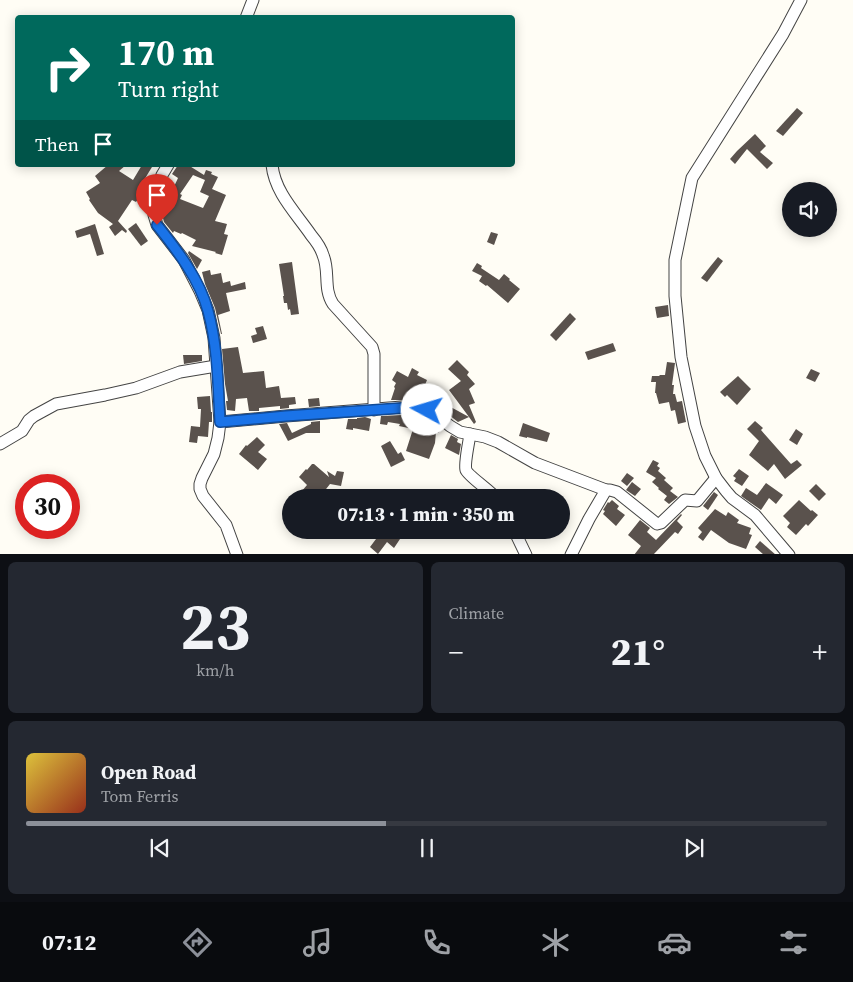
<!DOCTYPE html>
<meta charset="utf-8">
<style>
:root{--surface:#171b24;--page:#242831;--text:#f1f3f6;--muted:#9ea1a6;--line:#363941;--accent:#8c9099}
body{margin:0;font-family:"Source Serif 4",serif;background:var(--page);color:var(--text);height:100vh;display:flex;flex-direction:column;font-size:19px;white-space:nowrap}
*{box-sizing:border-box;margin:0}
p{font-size:16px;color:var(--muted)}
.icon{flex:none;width:28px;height:28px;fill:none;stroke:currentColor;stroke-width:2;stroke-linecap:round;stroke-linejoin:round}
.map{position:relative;height:554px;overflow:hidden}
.drawer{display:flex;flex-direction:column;gap:8px;padding:8px;background:#0d0f14;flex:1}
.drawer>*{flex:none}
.guide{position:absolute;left:15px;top:15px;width:500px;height:152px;border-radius:5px;box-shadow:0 2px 12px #0003;background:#00695c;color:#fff;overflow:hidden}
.buttons{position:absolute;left:782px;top:182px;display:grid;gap:10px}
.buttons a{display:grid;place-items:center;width:55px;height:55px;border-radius:50%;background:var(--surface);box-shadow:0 2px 12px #0003;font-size:25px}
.speed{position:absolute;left:15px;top:474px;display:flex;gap:10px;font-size:25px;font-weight:700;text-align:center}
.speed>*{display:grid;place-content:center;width:65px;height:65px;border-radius:50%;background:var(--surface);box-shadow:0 2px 12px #0003;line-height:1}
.speed .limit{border:8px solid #d22;background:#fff;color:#111}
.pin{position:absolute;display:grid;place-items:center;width:42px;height:42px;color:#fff;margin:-51px -21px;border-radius:50% 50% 50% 0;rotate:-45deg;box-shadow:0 0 5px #0007}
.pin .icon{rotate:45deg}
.me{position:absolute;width:55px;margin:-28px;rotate:276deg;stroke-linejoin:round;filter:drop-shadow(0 0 4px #0008)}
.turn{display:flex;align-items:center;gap:18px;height:105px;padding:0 20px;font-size:22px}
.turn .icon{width:65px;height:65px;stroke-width:2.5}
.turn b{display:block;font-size:35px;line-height:42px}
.then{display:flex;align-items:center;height:48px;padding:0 20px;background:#0003;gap:10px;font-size:19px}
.big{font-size:38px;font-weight:800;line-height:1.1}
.drawer .card{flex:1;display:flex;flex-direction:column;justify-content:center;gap:8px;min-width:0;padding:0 18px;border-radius:8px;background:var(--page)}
.drawer .dial{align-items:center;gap:0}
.dial b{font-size:65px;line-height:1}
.song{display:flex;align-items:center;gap:15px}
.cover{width:60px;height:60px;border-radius:8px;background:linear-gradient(135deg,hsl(50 70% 55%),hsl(10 70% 35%))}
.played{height:5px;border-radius:2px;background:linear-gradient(90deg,var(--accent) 45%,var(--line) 45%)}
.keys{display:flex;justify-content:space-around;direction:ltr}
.heat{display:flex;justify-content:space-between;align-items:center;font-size:28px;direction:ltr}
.drawer .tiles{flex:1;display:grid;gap:8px;grid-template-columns:1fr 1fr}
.card:last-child{grid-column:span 2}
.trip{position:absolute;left:282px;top:489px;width:288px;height:50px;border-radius:25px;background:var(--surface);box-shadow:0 2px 12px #0003;font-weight:800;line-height:50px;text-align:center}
.dock{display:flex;height:80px;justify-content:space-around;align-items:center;background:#090b0e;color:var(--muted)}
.dock .icon{width:35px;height:35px}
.dock .selected{color:var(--accent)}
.dock b{font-size:22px;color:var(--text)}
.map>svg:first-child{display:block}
.building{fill:#5a524d;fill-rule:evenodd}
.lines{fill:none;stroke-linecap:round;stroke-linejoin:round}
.minor-casing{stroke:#444;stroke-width:13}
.minor{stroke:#fff;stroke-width:11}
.route-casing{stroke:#114b97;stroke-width:12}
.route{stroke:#1a73e8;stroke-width:9}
</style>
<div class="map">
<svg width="853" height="555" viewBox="0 0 853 555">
<rect width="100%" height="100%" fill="#fffdf5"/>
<g class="building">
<path d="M797,108L803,113L783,136L776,131Z"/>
<path d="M755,134L766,146L760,152L773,163L767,169L747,149L735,164L730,159L737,151Z"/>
<path d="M108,165H126L119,171L133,180L142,165H148L152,167L141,185L146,188L136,202L132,200L118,221L127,231L126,233L122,230L115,236L109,227L113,224L98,213L89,200L90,199L86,192L100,183L95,176Z"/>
<path d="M178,165H188L204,175L206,170L212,172L211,174L218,177L212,189L226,195L215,221L227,224L224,234L228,235L222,255L215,253L216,252L192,246L196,240L182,233L181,234L174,231L173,233L164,222L162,214V210L164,206L162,205L166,189L172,191L178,178L172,174ZM193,175L205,180L200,192L209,196L203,208L180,199L182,195L180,194Z"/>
<path d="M136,223L148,241L141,246L128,229Z"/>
<path d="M95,224L104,254L97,256L90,234L77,238L75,231Z"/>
<path d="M491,232L498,234L494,245L487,242Z"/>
<path d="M189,251L202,260L197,269L188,253Z"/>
<path d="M718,257L723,261L707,282L701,278Z"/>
<path d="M292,262L299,314L291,315L290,309L288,310L287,303H284L283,296H284L279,264Z"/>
<path d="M477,263L482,266L481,268L499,280L504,274L510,279L509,280L520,289L508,303L487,285L486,286L479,281L482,276L472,271Z"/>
<path d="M210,270L211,275L221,273L223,283L230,281L231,286L245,282L246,289L226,293L230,311L218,315L222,334H221L215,308L205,284L202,272Z"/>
<path d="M668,305L669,316L657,318L655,307Z"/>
<path d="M570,313L576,319L556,341L550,335Z"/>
<path d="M263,326L267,339L253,343L251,336L257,334L255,328Z"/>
<path d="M613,343L616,351L588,360L585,352Z"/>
<path d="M238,347L243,373L264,371L266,388L279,386L281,398L295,397L296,404L289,405V408L280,409V406L259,408V411H249L247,398L236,399L235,411L227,410L226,401H228L225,384L222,349Z"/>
<path d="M183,355H202V361L184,364Z"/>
<path d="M457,360L469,372L467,375L475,384L469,389L475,403L469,405L476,422L474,424L469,417L458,422L440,408L430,403L416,401L407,397L406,400H391L395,388L394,387L396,383L392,380L397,371L408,377L412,368L419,372L417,375L427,380L423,390L427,393V394L469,417L449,390L461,381L448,369Z"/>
<path d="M667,362L675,363L672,385H674L673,394H675L677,402L682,401L686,422L678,424L675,410L671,411L669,402L659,404L656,393H655L656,382H651L652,376H659L660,375H665Z"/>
<path d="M811,369L820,373L815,382L806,378Z"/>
<path d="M738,376L751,389L737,405L727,395L725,397L720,392Z"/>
<path d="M210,396L211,412H212V422H209L208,437L198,436L197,443L189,442L191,426L200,427L201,409H198L197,397Z"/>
<path d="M319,398L320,406L309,407L308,399Z"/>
<path d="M402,415L419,417L417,426L432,429L434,423L440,428L439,433L436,432L435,443L429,459L406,451L413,429L399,426L400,424L388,422L387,425L380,424L381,416Z"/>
<path d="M365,417L371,419L369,431L353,428V430L346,429L348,419H357V418Z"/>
<path d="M320,421V433H306L288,441L279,424L287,423L292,433L311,424V422Z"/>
<path d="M755,421L763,428L761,430L791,464L797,460L802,465L785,479L774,464L768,471L749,455L759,441L747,429Z"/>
<path d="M523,423L550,433L547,442L527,437V438L519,436Z"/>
<path d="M796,429L803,434L797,445L789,440Z"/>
<path d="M451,435L458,439L457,442L461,444L459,455L445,448Z"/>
<path d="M257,437L265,445L258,452L267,459L258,470L239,454L246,445L247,446Z"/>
<path d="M390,441L398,454L401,452L405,460L391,467L381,446Z"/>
<path d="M653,460L659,463L657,466L660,468L658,471L666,478L664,480L673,488L670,491L678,497L669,504L664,500L667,496L658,489L659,488L652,482L656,478L646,472Z"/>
<path d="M312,464H314L329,477L327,471L335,476L337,471L344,472L341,486L330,484L319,498H296L307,485L299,477L306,469L307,470Z"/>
<path d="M739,469L749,476L742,486L734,481L736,478L733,476Z"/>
<path d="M627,473L634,478L627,486L621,481Z"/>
<path d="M632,482L641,489L635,496L626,490Z"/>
<path d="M766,483L783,495L776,504L769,498L761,510L741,496L746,488L757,495Z"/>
<path d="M816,484L826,494L819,501L809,491Z"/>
<path d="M714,492L718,495L708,510L703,506Z"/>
<path d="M612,500L619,506L617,509L625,515L616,526L603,514L605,511L603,510L608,502L609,503Z"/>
<path d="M799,500L811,511L812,510L818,515L808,526L806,524L796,535L787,527L790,523L783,516Z"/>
<path d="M715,509L726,516L728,512L739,520L737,523L751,528L749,534L752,535L746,549L729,543L711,530L703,541L698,537L702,532L698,528Z"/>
<path d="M681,514L682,515L677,521L683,527L678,534L675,532L653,555H634L641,546L628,535L640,520L650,528L647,532L656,540Z"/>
<path d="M371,530H399L404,533L394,548L387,542L378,554L370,547L379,535Z"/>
<path d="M760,541L776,555H764L755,547Z"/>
</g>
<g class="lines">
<g class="minor-casing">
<g id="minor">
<path d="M246,18L253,0"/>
<path d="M168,165L162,175L154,205V215L157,225L184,260L200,291L208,310L214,338L220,422L218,438L214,454L202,478L200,484V489L203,496L226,525L237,555"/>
<path d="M272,165C275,193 296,213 311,235C316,241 321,248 323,255C330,271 323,289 333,304L372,347L374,354V410"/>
<path d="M220,422L286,416L402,407L419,409L427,410L435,414L450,426L460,432L485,437L498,442L535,463L606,490H610L617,492L657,524L661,523L685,500L697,501L716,478"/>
<path d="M470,434C469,442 464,464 466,470C468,476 491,491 496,498"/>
<path d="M0,444L22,431L29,420L34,416L56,404L105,395L136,388L180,372L216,366"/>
<path d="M514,530L526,555"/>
<path d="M571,555L589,519L606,490"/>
<path d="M789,555L755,515L732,498L726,491L716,478L705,456L695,426L681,357L675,296V260L692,178L783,34L801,0"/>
</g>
</g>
<use href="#minor" class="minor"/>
</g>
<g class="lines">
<g class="route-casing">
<path id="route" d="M157,225C177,250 200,280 208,311C218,347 218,386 220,422L286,416L402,408L427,410"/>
</g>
<use href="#route" class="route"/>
</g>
</svg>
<div class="buttons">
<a><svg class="icon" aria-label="sound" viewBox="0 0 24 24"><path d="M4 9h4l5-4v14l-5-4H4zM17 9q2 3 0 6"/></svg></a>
</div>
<div class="speed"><div class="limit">30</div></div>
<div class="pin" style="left:157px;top:225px;background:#d93025"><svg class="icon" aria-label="arrive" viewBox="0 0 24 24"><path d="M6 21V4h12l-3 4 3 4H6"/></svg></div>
<svg class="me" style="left:427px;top:410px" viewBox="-20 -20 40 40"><circle r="19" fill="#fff"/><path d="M0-13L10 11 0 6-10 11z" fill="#1a73e8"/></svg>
<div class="trip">07:13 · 1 min · 350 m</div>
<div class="guide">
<div class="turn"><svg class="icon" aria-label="right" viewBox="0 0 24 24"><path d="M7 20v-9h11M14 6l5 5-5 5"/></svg><div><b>170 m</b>Turn right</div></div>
<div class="then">Then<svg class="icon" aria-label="arrive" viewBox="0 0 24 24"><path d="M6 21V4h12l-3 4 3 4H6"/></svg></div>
</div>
</div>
<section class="drawer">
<div class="tiles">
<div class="card dial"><b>23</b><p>km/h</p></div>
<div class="card"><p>Climate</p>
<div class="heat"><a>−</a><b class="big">21°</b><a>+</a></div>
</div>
<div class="card">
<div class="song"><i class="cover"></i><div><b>Open Road</b><p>Tom Ferris</p></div></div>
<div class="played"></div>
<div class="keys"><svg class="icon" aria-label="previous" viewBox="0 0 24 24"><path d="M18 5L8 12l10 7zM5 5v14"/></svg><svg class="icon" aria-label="pause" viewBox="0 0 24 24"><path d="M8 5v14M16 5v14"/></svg><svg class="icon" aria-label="next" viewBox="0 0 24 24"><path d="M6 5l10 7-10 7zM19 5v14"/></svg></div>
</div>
</div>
</section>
<nav class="dock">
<b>07:12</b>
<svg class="icon selected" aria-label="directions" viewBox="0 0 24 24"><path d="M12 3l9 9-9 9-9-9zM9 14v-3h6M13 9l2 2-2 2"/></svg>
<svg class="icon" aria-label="music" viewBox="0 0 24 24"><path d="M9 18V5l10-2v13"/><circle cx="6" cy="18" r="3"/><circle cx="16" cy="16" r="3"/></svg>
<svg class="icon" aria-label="phone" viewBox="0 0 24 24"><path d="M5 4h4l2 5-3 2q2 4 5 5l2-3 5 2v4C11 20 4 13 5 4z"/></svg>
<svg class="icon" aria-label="climate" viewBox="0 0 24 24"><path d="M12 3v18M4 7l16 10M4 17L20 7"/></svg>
<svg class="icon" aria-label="car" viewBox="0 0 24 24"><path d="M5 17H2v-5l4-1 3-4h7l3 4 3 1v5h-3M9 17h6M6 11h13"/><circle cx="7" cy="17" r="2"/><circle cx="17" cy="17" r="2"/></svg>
<svg class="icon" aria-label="filters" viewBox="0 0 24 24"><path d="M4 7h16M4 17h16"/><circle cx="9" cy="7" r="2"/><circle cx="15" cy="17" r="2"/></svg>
</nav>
